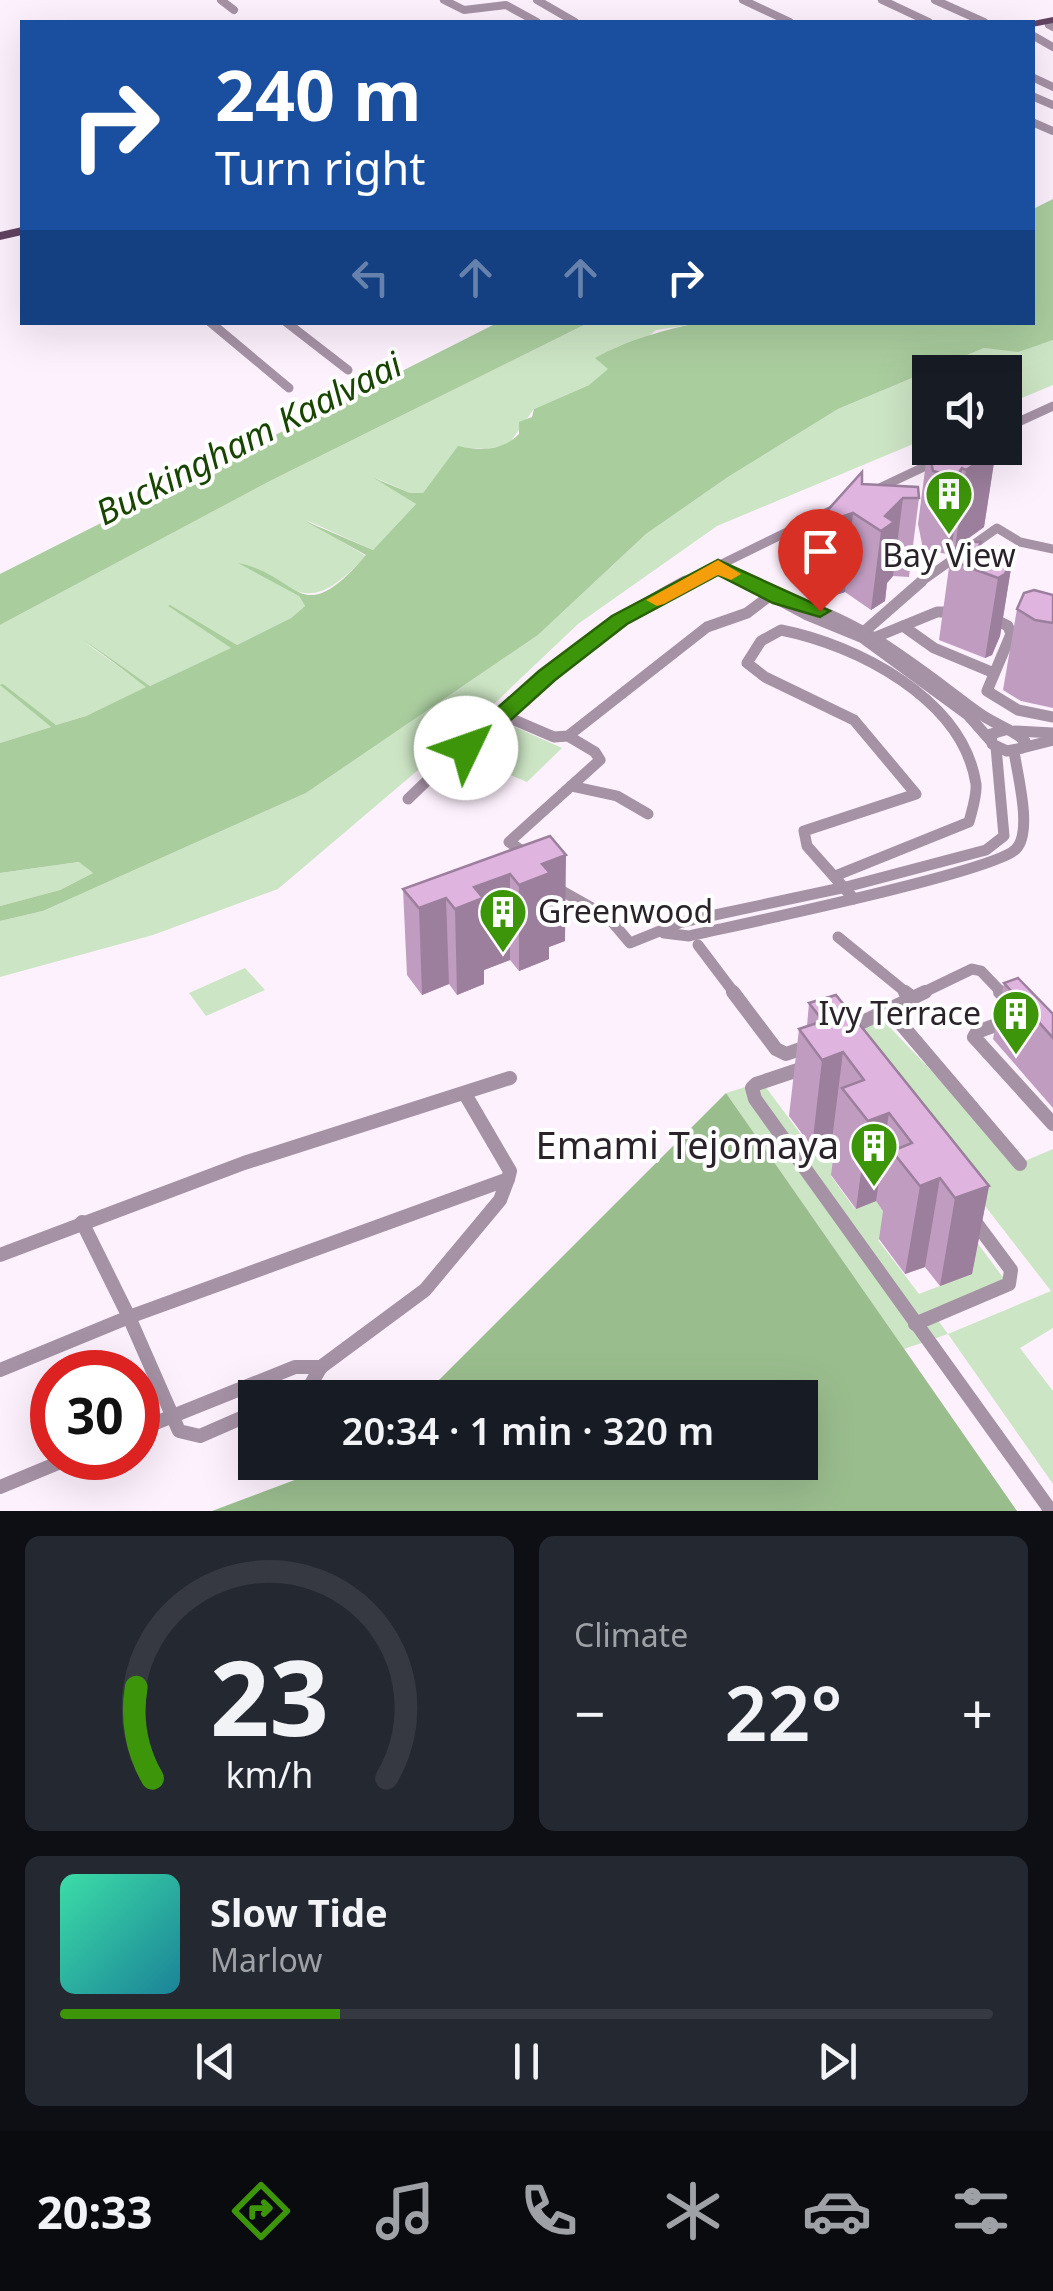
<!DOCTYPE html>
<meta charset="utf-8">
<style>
:root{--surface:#171b24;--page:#242831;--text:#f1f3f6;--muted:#9ea1a6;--line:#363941;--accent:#3d950a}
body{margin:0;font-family:"Noto Sans",sans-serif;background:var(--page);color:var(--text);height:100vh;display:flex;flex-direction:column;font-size:38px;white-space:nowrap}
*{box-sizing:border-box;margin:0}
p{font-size:32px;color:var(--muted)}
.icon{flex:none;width:55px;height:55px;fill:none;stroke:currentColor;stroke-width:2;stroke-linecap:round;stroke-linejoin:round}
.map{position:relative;height:1511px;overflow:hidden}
.side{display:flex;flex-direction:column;gap:25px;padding:25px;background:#0d0f14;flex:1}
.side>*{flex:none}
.top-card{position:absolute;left:20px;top:20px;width:1015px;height:305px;border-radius:0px;box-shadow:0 10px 40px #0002;background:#1a4fa0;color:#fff;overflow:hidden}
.controls{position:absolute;left:912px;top:355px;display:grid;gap:20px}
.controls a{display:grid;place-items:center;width:110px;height:110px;border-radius:0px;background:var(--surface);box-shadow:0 10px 40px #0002;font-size:50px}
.speed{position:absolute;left:30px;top:1350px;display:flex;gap:20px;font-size:50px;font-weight:700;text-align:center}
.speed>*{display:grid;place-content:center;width:130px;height:130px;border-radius:50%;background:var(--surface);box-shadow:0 10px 40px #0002;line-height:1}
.speed .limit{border:15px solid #d22;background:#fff;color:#111}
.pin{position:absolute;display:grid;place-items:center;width:85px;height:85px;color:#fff;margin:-102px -42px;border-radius:50% 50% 50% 0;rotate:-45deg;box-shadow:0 0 10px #0007}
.pin .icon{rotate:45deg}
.me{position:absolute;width:110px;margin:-55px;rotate:48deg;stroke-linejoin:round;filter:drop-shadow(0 0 8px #0008)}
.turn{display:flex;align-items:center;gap:35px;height:210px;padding:0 30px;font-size:45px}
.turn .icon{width:130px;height:130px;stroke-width:2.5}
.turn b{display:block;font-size:70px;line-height:85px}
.lanes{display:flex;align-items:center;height:95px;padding:0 30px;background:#0003;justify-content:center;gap:50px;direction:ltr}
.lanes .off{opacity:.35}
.big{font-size:75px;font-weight:600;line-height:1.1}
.side .tile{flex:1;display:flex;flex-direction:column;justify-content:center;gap:15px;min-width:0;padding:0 35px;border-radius:15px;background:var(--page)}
.side .dial{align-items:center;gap:0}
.dial svg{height:260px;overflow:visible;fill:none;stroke:var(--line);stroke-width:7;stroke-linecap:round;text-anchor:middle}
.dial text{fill:var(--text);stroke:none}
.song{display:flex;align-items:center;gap:30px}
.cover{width:120px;height:120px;border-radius:15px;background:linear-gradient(135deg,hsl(160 70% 55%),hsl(190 70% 35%))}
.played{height:10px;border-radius:5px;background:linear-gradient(90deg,var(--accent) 30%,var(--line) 30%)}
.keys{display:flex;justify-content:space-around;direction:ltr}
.heat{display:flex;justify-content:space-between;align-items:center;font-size:55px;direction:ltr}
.side .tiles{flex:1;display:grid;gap:25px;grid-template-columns:1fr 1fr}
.tile:last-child{grid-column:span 2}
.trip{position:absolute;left:238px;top:1380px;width:580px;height:100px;border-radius:0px;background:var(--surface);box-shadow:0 10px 40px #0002;font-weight:600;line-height:100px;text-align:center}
.tabs{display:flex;height:160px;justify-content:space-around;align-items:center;background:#090b0e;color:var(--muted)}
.tabs .icon{width:70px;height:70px}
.tabs .selected{color:var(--accent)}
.tabs b{font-size:45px;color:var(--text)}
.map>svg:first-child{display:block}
.green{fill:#cce5c4}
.forest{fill:#9abd8e}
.water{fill:#aacd9e}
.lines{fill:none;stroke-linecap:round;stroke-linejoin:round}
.minor-far3{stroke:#a592a5;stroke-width:8}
.minor-far2{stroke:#a592a5;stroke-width:9}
.minor-far1{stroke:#a592a5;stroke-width:11}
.minor{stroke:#a592a5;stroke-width:14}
.primary{fill:#614262;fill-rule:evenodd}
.wall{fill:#c09cc1}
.shaded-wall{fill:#9c7f9d}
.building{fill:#dfb5e0;stroke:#9c7f9d;stroke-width:2.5}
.route{fill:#3d950a;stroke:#286106;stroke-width:2.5}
.slow{fill:#f59e0b}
.labels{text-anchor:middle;stroke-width:8;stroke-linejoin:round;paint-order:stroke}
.poi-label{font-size:32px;fill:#2a242a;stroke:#fff}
.water-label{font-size:35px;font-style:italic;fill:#184501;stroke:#fff}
.near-poi-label{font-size:38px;fill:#2a242a;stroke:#fff;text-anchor:end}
</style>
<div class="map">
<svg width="1053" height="1511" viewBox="0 0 1053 1511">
<rect width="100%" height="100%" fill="#fdf1fd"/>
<g class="green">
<path d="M588,323H703L656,330L645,339L617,347L596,358L609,369L589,385L534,409L508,445L486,449L458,447L423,493H410L376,478L416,504L373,550L306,520L366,556C311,613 303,596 240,562L299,596L305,606L291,618L237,645L168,606L232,648L150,686L83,641L147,687L86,716L56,725L1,685L51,727L0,743V625L270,481Z"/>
<path d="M1053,340V385L1005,405V372H930V437L717,526L578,624L477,720L278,889L153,935L0,977V921L43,911L306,793L538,635L646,534L728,477L838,409L984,348L1018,351Z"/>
<path d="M513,726L562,748L527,782L477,761Z"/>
<path d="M80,862L93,873L60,890L0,906V873Z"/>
<path d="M245,968L265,990L206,1016L189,993Z"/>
<path d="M879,1016L1020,1163L1053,1149V1328L1020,1348L1053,1391V1484L948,1334L904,1349L726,1093L762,1082L811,1148L832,1140L853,1168L831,1176L855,1209L876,1201L899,1231L878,1240L919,1294L971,1274L849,1071L1005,1280L931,1311L948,1334L1051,1291L853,1036Z"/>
</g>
<path class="forest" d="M726,1093L1017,1511H212L340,1463L800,1462V1398L422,1397Z"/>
<g class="water">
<path d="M1053,199V340L1018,352L984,348L838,409L728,477L646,534L538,635L306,793L43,911L0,921V906L60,890L93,873L79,862L0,873V743L51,727L0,685L3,684L56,725L86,716L146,687L84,640L150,686L231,648L168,606L170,605L237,645L291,618L305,606L299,596L238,563C301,575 299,633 366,555L305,521L373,550L416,504L374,478L410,493H423L458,446C481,451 502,451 519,434V422L532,417L534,409L589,385L608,369L595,358C627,340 666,329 703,322H1032L1033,209Z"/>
<path d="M497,323H588L270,481L0,625V574Z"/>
</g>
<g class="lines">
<g class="minor-far3">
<path d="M221,0L234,10"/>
<path d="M444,0L464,10L506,5L537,22"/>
<path d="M537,0L575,22"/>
<path d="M743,0L790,22"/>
<path d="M882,0L929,22"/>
<path d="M935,0L984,22"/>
<path d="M1049,25L1053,27"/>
<path d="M1032,35L1053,47"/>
<path d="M1032,77L1053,87"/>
<path d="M1032,96L1053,105"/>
<path d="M1032,122L1053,131"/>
</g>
<g class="minor-far2">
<path d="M210,322L289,388"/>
<path d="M286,322L348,370"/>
<path d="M1005,428L1053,406"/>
<path d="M873,491L964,448"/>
<path d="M717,567L749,584"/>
<path d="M681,584L838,507"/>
<path d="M918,584L997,528L1020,542L1053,549"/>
</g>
<g class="minor-far1">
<path d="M744,581L807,615L863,638L968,715L990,740"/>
<path d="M780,598C859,617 915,666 979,713C994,724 1012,729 1025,741L1022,748L1007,751L992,744L991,734L1005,730"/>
<path d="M990,617L1008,626L1011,634L987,691L1018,710L1053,717"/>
<path d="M903,626L934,648L994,673"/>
<path d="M866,630L922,581"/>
<path d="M871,639L937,612H957"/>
<path d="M512,719L554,737L568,736L707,627L747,613L772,594"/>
<path d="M1015,731L1053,733"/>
<path d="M1022,748L1053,740"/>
<path d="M571,786L617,796L648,814"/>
<path d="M408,799C493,717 580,637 685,581"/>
<path d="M527,854L509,842L600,760L595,752L568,736"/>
<path d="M835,876L969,822C972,810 977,796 976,784C963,699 857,645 781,630L761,641L747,663L765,677L854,720L916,794L804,831L807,846L854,899"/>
<path d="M555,887L608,917L630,943L682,922L846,887L986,850L1004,836L996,747"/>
<path d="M664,933L689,936C737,925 995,872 1016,849C1033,831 1017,774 1014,751"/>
<path d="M838,937L908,994"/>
<path d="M698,945L735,994"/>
<path d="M920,994L972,969L981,971L1003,994"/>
</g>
<g class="minor">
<path d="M733,992L776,1049L786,1054L806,1047"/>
<path d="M905,992L913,998"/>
<path d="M1000,992L1010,1002"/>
<path d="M890,1011L1020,1164"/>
<path d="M1007,1021L977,1032L974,1037L1053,1124"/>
<path d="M846,1030L925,992"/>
<path d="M807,1067L756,1084L752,1088L755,1099L1051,1511"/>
<path d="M0,1255L244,1163L510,1078"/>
<path d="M915,1324L1009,1284L1011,1270L973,1219"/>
<path d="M321,1367L425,1290L500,1200L508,1179"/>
<path d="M0,1370L129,1317L82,1222"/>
<path d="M255,1412L200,1436L179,1431L129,1317L508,1179L510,1171L465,1094"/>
<path d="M138,1430L295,1367H321L308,1389L288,1398"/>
<path d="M0,1487L70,1458"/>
</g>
<g class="primary">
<path d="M1053,17V23L1032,27V22H1028Z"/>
<path d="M22,227V235L0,240V232Z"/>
</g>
</g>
<g class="wall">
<path d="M928,447L996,448L984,527L963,542H981L980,548L1013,556L1000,636L992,655L985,658L939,640L950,560L957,547L952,546L946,554L923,549L918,524Z"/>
<path d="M862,484L919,498L909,577L893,576L887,583L885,601L871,610L845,592L833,596L818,591L826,512Z"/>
<path d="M1053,595V708L1021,701L1003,690L1017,609Z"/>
<path d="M550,836L565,941L549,947V959L519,971L510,960L484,970V984L457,995L449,984L422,995L407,975L403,889Z"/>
<path d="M1004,983L1053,1014V1108L993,1039Z"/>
<path d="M809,1003L989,1186L972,1274L940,1286L925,1267L905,1274L879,1239L883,1211L876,1201L856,1209L831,1175L835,1144L832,1140L812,1147L789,1116L799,1029L807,1026Z"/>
</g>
<g class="shaded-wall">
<path d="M996,450L984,527L955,548L966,470Z"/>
<path d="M962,468L952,546L946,554L956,477Z"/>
<path d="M903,498L893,576L887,583L885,601L871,610L881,531L885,516Z"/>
<path d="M853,513L845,592L833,596L841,517Z"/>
<path d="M1013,556L1000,636L992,655L985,658L998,578Z"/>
<path d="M566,855L565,941L549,947V959L519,971V885L542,864Z"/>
<path d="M510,874V960L484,970V984L457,995L455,909L474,887Z"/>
<path d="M446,898L449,984L422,995L419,908Z"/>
<path d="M843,1052L832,1140L812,1147L822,1060Z"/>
<path d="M889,1113L876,1201L856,1209L868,1121Z"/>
<path d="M940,1178L925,1267L905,1274L920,1186Z"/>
<path d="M989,1186L972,1274L940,1286L955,1198Z"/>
</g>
<g class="building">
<path d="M930,446L996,448V450L966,470L962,468L956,477L933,471L928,447Z"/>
<path d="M862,472V484L918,487L919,498H903L885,516L894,522L881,531L853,513L841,517L826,512Z"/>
<path d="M959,542H981L978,548L997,552L1000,547L1013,556L1005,574L998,578L950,560Z"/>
<path d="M1034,590L1053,595V623L1035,620L1017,609L1024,593Z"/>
<path d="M550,836L566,855L542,864L550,873L519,885L510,874L474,887L483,898L455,909L446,898L419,908L403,889Z"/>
<path d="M1018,978L1053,1014V1038L1004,983Z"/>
<path d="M836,995L989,1186L955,1198L940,1178L920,1186L892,1151L912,1143L889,1113L868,1121L842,1088L864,1080L843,1052L822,1060L799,1029L823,1021L809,1003Z"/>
</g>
<path class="route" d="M718,560L830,611L820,617L773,603L718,575L627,624L555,680L474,753H458L454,748L458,743L539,671L612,616Z"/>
<path class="slow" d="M718,560L741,574L731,580L718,575L664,604L657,606L646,600Z"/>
<defs>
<g id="building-pin" transform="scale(2.5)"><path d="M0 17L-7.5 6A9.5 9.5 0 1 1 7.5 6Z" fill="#3d950a" stroke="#fff"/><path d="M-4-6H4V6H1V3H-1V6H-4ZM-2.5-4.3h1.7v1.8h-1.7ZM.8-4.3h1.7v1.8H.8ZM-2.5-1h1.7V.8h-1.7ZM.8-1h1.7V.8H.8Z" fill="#fff"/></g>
</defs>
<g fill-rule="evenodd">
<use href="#building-pin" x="949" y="494"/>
<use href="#building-pin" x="503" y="912"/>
<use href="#building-pin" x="1016" y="1014"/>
<use href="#building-pin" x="874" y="1146"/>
</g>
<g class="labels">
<g class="poi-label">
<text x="949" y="567">Bay View</text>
<text x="538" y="923" text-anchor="start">Greenwood</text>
<text x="981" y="1025" text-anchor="end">Ivy Terrace</text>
</g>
<g class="water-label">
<text transform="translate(249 439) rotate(-27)" y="12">Buckingham Kaalvaai</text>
</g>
<g class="near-poi-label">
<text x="839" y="1159">Emami Tejomaya</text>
</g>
</g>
</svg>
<div class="controls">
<a><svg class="icon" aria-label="sound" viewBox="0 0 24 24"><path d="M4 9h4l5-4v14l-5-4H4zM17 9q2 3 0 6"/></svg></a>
</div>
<div class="speed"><div class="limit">30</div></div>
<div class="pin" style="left:820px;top:611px;background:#d93025"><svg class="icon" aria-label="arrive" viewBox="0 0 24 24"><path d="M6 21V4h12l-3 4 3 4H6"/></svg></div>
<svg class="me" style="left:466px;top:748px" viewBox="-20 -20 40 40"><circle r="19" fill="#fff"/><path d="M0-13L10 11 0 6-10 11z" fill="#3d950a"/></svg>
<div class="trip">20:34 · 1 min · 320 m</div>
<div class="top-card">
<div class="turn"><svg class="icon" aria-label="right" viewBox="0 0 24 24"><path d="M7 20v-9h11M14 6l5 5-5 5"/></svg><div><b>240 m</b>Turn right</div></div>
<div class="lanes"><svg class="icon off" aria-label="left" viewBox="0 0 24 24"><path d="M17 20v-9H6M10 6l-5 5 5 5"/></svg><svg class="icon off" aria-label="ahead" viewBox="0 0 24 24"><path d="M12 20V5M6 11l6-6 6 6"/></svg><svg class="icon off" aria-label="ahead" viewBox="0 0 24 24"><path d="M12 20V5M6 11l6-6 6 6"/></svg><svg class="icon" aria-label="right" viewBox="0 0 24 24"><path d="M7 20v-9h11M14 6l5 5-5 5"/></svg></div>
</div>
</div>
<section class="side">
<div class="tiles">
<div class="tile dial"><svg viewBox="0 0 100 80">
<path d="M14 69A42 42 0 1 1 86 69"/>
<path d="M14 69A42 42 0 0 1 9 41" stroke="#3d950a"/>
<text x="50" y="56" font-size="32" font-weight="700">23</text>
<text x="50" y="72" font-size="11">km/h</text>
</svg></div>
<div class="tile"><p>Climate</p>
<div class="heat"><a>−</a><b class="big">22°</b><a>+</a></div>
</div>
<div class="tile">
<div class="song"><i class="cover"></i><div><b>Slow Tide</b><p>Marlow</p></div></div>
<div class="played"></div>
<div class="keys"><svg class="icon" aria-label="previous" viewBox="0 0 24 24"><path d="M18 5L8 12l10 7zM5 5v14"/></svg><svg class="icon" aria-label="pause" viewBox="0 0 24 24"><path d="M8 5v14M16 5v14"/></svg><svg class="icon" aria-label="next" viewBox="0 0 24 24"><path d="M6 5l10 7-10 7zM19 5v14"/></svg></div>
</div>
</div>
</section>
<nav class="tabs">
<b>20:33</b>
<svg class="icon selected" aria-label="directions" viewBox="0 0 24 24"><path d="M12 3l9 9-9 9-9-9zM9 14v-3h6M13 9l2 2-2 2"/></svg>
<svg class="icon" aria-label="music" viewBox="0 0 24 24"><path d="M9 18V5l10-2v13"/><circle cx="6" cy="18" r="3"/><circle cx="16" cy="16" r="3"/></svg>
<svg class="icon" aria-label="phone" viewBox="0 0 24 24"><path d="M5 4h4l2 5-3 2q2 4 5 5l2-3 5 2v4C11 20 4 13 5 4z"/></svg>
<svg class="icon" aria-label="climate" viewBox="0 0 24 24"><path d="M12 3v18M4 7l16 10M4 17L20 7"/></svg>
<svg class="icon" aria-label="car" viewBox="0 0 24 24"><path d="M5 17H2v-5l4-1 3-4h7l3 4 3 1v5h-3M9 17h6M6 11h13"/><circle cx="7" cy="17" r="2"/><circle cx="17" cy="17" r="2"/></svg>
<svg class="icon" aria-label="filters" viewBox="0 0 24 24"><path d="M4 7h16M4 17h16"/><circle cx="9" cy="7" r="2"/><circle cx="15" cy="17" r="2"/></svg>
</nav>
